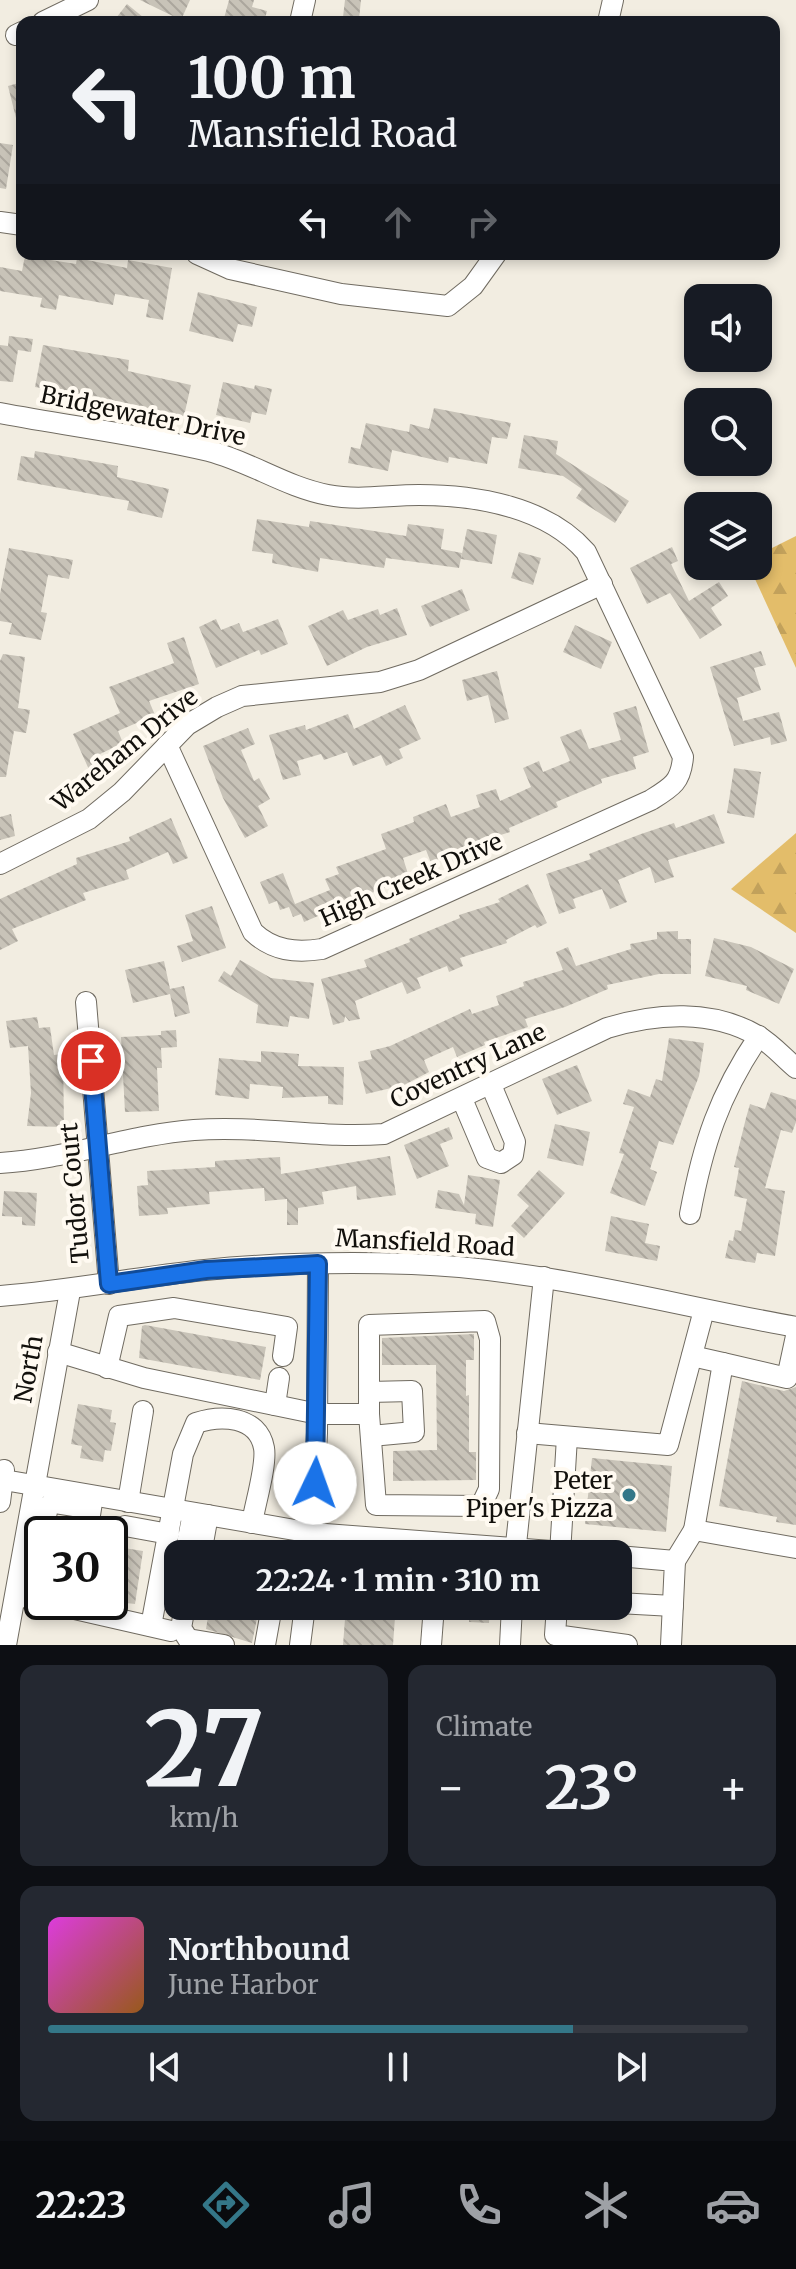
<!DOCTYPE html>
<meta charset="utf-8">
<style>
:root{--surface:#171b24;--page:#242831;--text:#f1f3f6;--muted:#9ea1a6;--line:#363941;--accent:#347788}
body{margin:0;font-family:Merriweather,serif;background:var(--page);color:var(--text);height:100vh;display:flex;flex-direction:column;font-size:30px;white-space:nowrap}
*{box-sizing:border-box;margin:0}
p{font-size:26px;color:var(--muted)}
.icon{flex:none;width:44px;height:44px;fill:none;stroke:currentColor;stroke-width:2;stroke-linecap:round;stroke-linejoin:round}
.map{position:relative;height:1645px;overflow:hidden}
.panel{display:flex;flex-direction:column;gap:20px;padding:20px;background:#0d0f14;flex:1}
.panel>*{flex:none}
.top-card{position:absolute;left:16px;top:16px;width:764px;height:244px;border-radius:16px;box-shadow:0 4px 12px #0003;background:#171b24;color:var(--text);overflow:hidden}
.controls{position:absolute;left:684px;top:284px;display:grid;gap:16px}
.controls a{display:grid;place-items:center;width:88px;height:88px;border-radius:16px;background:var(--surface);box-shadow:0 4px 12px #0003;font-size:40px}
.speed{position:absolute;left:24px;top:1516px;display:flex;gap:16px;font-size:40px;font-weight:700;text-align:center}
.speed>*{display:grid;place-content:center;width:104px;height:104px;border-radius:50%;background:var(--surface);box-shadow:0 4px 12px #0003;line-height:1}
.speed .limit{border:4px solid #111;border-radius:12px;background:#fff;color:#111}
.pin{position:absolute;display:grid;place-items:center;width:68px;height:68px;color:#fff;margin:-34px;border:4px solid #fff;border-radius:50%;box-shadow:0 2px 8px #0007}
.me{position:absolute;width:88px;margin:-44px;rotate:3deg;stroke-linejoin:round;filter:drop-shadow(0 0 6px #0008)}
.turn{display:flex;align-items:center;gap:28px;height:168px;padding:0 40px;font-size:36px}
.turn .icon{width:104px;height:104px;stroke-width:2.5}
.turn b{display:block;font-size:56px;line-height:68px}
.lanes{display:flex;align-items:center;height:76px;padding:0 40px;background:#0003;justify-content:center;gap:40px;direction:ltr}
.lanes .off{opacity:.35}
.big{font-size:60px;font-weight:700;line-height:1.1}
.panel .tile{flex:1;display:flex;flex-direction:column;justify-content:center;gap:12px;min-width:0;padding:0 28px;border-radius:16px;background:var(--page)}
.panel .dial{align-items:center;gap:0}
.dial b{font-size:104px;line-height:1}
.song{display:flex;align-items:center;gap:24px}
.cover{width:96px;height:96px;border-radius:12px;background:linear-gradient(135deg,hsl(300 70% 55%),hsl(30 70% 35%))}
.played{height:8px;border-radius:4px;background:linear-gradient(90deg,var(--accent) 75%,var(--line) 75%)}
.keys{display:flex;justify-content:space-around;direction:ltr}
.heat{display:flex;justify-content:space-between;align-items:center;font-size:44px;direction:ltr}
.panel .tiles{flex:1;display:grid;gap:20px;grid-template-columns:1fr 1fr}
.tile:last-child{grid-column:span 2}
.trip{position:absolute;left:164px;top:1540px;width:468px;height:80px;border-radius:16px;background:var(--surface);box-shadow:0 4px 12px #0003;font-weight:700;line-height:80px;text-align:center}
.dock{display:flex;height:128px;justify-content:space-around;align-items:center;background:#090b0e;color:var(--muted)}
.dock .icon{width:56px;height:56px}
.dock .on{color:var(--accent)}
.dock b{font-size:36px;color:var(--text)}
.map>svg:first-child{display:block}
.forest{fill:url(#forest-firs)}
.building{fill:url(#building-back-hatch)}
.lines{fill:none;stroke-linecap:round;stroke-linejoin:round}
.minor-casing{stroke:#706b61;stroke-width:22}
.minor{stroke:#fff;stroke-width:20}
.route-casing{stroke:#114b97;stroke-width:20}
.route{stroke:#1a73e8;stroke-width:14}
.poi-dot{fill:#347788;stroke:#fffaf1;stroke-width:3}
.labels{text-anchor:middle;stroke-width:8;stroke-linejoin:round;paint-order:stroke}
.street-label{font-size:24px;fill:#12100c;stroke:#fffaf1}
.poi-label{font-size:24px;fill:#12100c;stroke:#fffaf1;text-anchor:end}
</style>
<div class="map">
<svg width="796" height="1645" viewBox="0 0 796 1645">
<defs>
<pattern id="forest-firs" width="22" height="20" patternUnits="userSpaceOnUse" patternTransform="scale(2)"><rect width="22" height="20" fill="#e3bd6a"/><path d="M5 1l3.5 6h-7zM16 11l3.5 6h-7z" fill="#c2a15b"/></pattern>
<pattern id="building-back-hatch" width="6" height="6" patternUnits="userSpaceOnUse" patternTransform="scale(2)"><rect width="6" height="6" fill="#c8c3b8"/><path d="M-1 5l2 2M0 0l6 6M5-1l2 2" fill="none" stroke="#aba69d"/></pattern>
</defs>
<rect width="100%" height="100%" fill="#f2ede1"/>
<g class="forest">
<path d="M796,536V668L749,566H758V555Z"/>
<path d="M796,833V933L731,889Z"/>
</g>
<g class="building">
<path d="M140,0H190L181,20Z"/>
<path d="M229,0H254L252,7L267,11L264,22H223Z"/>
<path d="M345,0H361L359,19L343,17Z"/>
<path d="M127,4L149,22H113Z"/>
<path d="M22,82V126H18L8,86Z"/>
<path d="M0,143L13,145L6,189L0,188Z"/>
<path d="M25,256L76,264L77,258L127,268L128,260L172,268L163,320L146,317L149,300L115,294L113,305L59,295L56,310L40,307L42,298L0,291V267L22,271Z"/>
<path d="M198,292L257,307L252,327L238,324L233,342L189,331Z"/>
<path d="M9,336L33,339L31,352L18,350L13,382L0,381V345L8,346Z"/>
<path d="M43,345L129,360L128,371L191,385L184,416L35,387Z"/>
<path d="M223,382L254,389L255,385L272,389L266,415L252,412L250,423L216,415Z"/>
<path d="M434,408L511,423L507,439L492,437L487,464L449,457L448,463L392,450L388,471L348,463L351,447L360,449L366,423L409,432L410,424L429,429Z"/>
<path d="M524,435L558,441L556,454L629,501L615,523L576,498L582,489L563,476L518,468Z"/>
<path d="M35,451L118,466L117,477L169,489L162,518L127,510L129,501L17,480L21,456L34,458Z"/>
<path d="M257,519L309,527L310,521L406,536L408,524L444,529L441,549L462,553L459,568L386,558L384,568L320,558L318,572L272,563L273,554L252,551Z"/>
<path d="M467,529L497,535L492,564L461,559Z"/>
<path d="M672,547L678,561L671,564L689,601L719,582L728,596L711,608L722,625L700,639L670,593L647,604L630,568Z"/>
<path d="M9,548L73,560L69,579L48,575L41,612L47,613L41,640L9,634L12,623L0,621V594Z"/>
<path d="M519,552L541,558L533,585L511,578Z"/>
<path d="M462,589L470,610L430,627L421,606Z"/>
<path d="M397,608L407,635L367,647L327,666L308,626L343,610L348,620L378,609L380,615Z"/>
<path d="M216,619L221,630L239,623L243,632L278,619L288,644L261,655L259,650L216,668L199,627Z"/>
<path d="M575,625L612,642L601,669L563,652Z"/>
<path d="M184,637L199,684L149,701L155,715L118,731L123,743L100,754L106,767L91,774L73,734L120,713L109,687L174,663L167,643Z"/>
<path d="M761,651L766,665L754,668L761,690L737,698L743,721L779,712L787,741L771,745L770,737L734,746L710,667Z"/>
<path d="M3,654L25,657L18,708L30,710L26,733L14,731L6,777H0V661Z"/>
<path d="M497,671L509,719L495,723L488,695L467,701L462,680Z"/>
<path d="M405,705L421,739L399,749L403,758L386,766L381,755L353,766L347,752L324,760L321,754L297,761L301,775L283,780L269,735L305,725L306,730L348,714L354,729Z"/>
<path d="M636,706L649,752L633,757L636,769L601,779L602,783L556,802L558,807L509,828L510,832L463,847L431,863L426,850L403,858L409,877L304,922L301,914L293,917L289,907L280,910L277,901L269,904L260,882L283,873L295,904L330,890L325,879L339,874L336,867L386,849L381,834L414,822L413,817L446,804L451,817L480,807L476,795L496,789L500,801L531,787L523,768L539,761L543,772L570,761L560,737L581,729L589,749L621,740L613,713Z"/>
<path d="M248,728L255,744L241,750L254,781L259,778L270,799L258,806L268,826L245,838L223,798L203,746Z"/>
<path d="M734,768L761,772L754,818L727,813Z"/>
<path d="M11,814L15,836L0,840V817Z"/>
<path d="M714,814L725,843L668,860L674,877L655,883L650,867L618,880L627,902L610,909L602,889L573,899L576,908L559,914L546,874L591,859L589,854L641,834L674,823L676,828Z"/>
<path d="M171,818L188,858L173,864L168,852L126,870L129,879L83,893L86,900L12,929L18,941L0,950V899L77,864L76,858L130,841L129,837Z"/>
<path d="M528,884L547,923L537,928L535,925L506,940L507,943L460,958L463,966L449,972L447,966L417,978L421,988L407,994L402,982L355,1001L360,1019L349,1021L345,1016L344,1022L333,1025L321,979L367,967L364,960L410,942L409,939L460,918L459,915L500,902L498,899Z"/>
<path d="M212,906L226,948L182,962L177,946L193,941L185,915Z"/>
<path d="M678,931V939H691V974H659L607,985L608,989L565,1007L525,1019L528,1027L484,1042L485,1045L457,1057L453,1047L424,1060L429,1072L404,1085L366,1094L358,1062L372,1059L370,1051L390,1046L470,1009L472,1014L499,1005L496,996L524,986L523,982L563,970L556,952L568,947L576,966L631,949L630,944L657,939V932Z"/>
<path d="M714,938L751,947L794,969L779,1004L746,990L747,986L705,976Z"/>
<path d="M240,960L271,978L314,983L309,1019L290,1016L288,1027L256,1023L258,1005L218,981L224,971L231,976Z"/>
<path d="M164,961L170,989L184,986L190,1013L175,1017L170,994L133,1003L125,970Z"/>
<path d="M37,1017L39,1028L50,1027L54,1055L63,1054L64,1127L27,1126L31,1093L28,1046L10,1048L6,1021Z"/>
<path d="M176,1030L177,1047L161,1048L162,1068H157L159,1111L125,1112L121,1037L161,1035V1031Z"/>
<path d="M669,1038L704,1043L699,1076L673,1145L659,1141L650,1169L657,1172L645,1206L610,1193L624,1154L619,1153L634,1107L623,1104L628,1089L650,1097L656,1079L662,1081Z"/>
<path d="M261,1051L299,1054L298,1066L344,1067L343,1105L328,1104V1096L282,1098L283,1087L250,1084L249,1099L215,1095L219,1058L261,1062Z"/>
<path d="M577,1065L592,1101L557,1115L542,1079Z"/>
<path d="M771,1092L796,1100V1122L792,1133L781,1130L765,1188L785,1191L775,1256L757,1253L755,1263L725,1258L729,1240L733,1241L735,1230L741,1231L747,1199L734,1196L739,1168L734,1167L746,1118L750,1104L765,1109Z"/>
<path d="M555,1124L590,1132L583,1166L547,1158Z"/>
<path d="M449,1127L453,1139L440,1144L449,1166L417,1179L404,1145Z"/>
<path d="M390,1156L396,1195L357,1200L356,1186L322,1192L324,1204L298,1208V1225H287V1199L265,1201L264,1188L209,1192L210,1204L167,1208L168,1214L139,1216L137,1186L148,1185L147,1171L215,1167V1161L280,1157L281,1174Z"/>
<path d="M539,1170L565,1193L524,1238L511,1226L529,1206L517,1195Z"/>
<path d="M468,1175L500,1180L493,1227L475,1224L476,1214L435,1208L438,1190L459,1194L464,1205Z"/>
<path d="M4,1191L37,1193L35,1226L22,1225V1217L2,1216Z"/>
<path d="M611,1216L649,1224L645,1243L660,1246L657,1261L605,1251Z"/>
<path d="M145,1325L266,1347L260,1380L139,1358L142,1326Z"/>
<path d="M474,1334V1360H466V1396L469,1395V1452H476V1480L393,1481V1451L437,1450L436,1365H382V1338Z"/>
<path d="M742,1381L784,1391L796,1387V1525L776,1522L777,1517L719,1506Z"/>
<path d="M78,1404L112,1410L110,1422L116,1423L111,1451L105,1450L103,1462L80,1458L82,1446L71,1444Z"/>
<path d="M592,1458L672,1466L666,1532L585,1524Z"/>
<path d="M124,1548L143,1551L135,1604L110,1601L113,1561Z"/>
<path d="M346,1606H372L371,1615L395,1617L393,1645H343Z"/>
<path d="M470,1606H490L489,1623L469,1622Z"/>
<path d="M209,1611L257,1618L252,1643L206,1629Z"/>
</g>
<g class="lines">
<g class="minor-casing">
<g id="minor">
<path d="M43,22L88,0"/>
<path d="M300,22L305,0"/>
<path d="M608,22L613,0"/>
<path d="M16,35L22,32"/>
<path d="M0,222L22,225"/>
<path d="M197,254L230,269L341,294L448,306L473,286L496,254"/>
<path d="M0,413C69,426 141,435 209,451C251,462 286,487 328,495C359,501 388,495 419,495C477,495 547,507 586,552L683,757C681,782 672,787 651,800L322,949C296,953 273,951 253,932L167,745"/>
<path d="M0,864L89,819L122,792L187,725L217,707L242,696L380,682L419,670L602,584"/>
<path d="M86,1002L109,1284"/>
<path d="M462,1099L487,1158L501,1163L513,1155L515,1142L491,1085"/>
<path d="M0,1163C66,1159 129,1135 194,1130C258,1125 321,1139 384,1134L607,1028C656,1013 712,1009 758,1036C772,1044 784,1058 796,1068"/>
<path d="M690,1214C703,1144 719,1095 759,1036"/>
<path d="M0,1296C69,1291 136,1277 205,1270C273,1263 344,1262 412,1264C543,1269 668,1304 796,1327"/>
<path d="M58,1352L144,1378L318,1414H369V1325L485,1321L490,1339L489,1489L481,1506L376,1505L369,1414"/>
<path d="M692,1356L723,1363L694,1530"/>
<path d="M723,1363L787,1378L796,1336"/>
<path d="M107,1368L119,1316L174,1308L287,1327L283,1356"/>
<path d="M369,1392L412,1391L414,1432L371,1436"/>
<path d="M275,1405L279,1378"/>
<path d="M527,1433L668,1445L704,1310"/>
<path d="M4,1480L312,1533L592,1554"/>
<path d="M0,1502L4,1470"/>
<path d="M128,1502L143,1411"/>
<path d="M87,1534L93,1496"/>
<path d="M110,1548L115,1532L125,1526L169,1534"/>
<path d="M185,1554L193,1513"/>
<path d="M201,1554L208,1515"/>
<path d="M311,1554L317,1433L318,1264"/>
<path d="M515,1554L544,1277"/>
<path d="M560,1554L567,1437"/>
<path d="M618,1556L675,1561L671,1645"/>
<path d="M675,1561L694,1530L796,1548"/>
<path d="M30,1600L48,1506L54,1503L79,1507"/>
<path d="M44,1602L171,1631"/>
<path d="M618,1603L673,1606"/>
<path d="M185,1606L181,1628L188,1639L224,1645"/>
<path d="M557,1606L555,1635L627,1645"/>
<path d="M151,1626L183,1454L196,1423C220,1415 258,1415 264,1448C267,1465 255,1504 252,1523"/>
<path d="M6,1645L70,1291"/>
<path d="M265,1645L272,1606"/>
<path d="M300,1645L305,1606"/>
<path d="M431,1645L434,1606"/>
<path d="M510,1645L512,1606"/>
</g>
</g>
<use href="#minor" class="minor"/>
</g>
<g class="lines">
<g class="route-casing">
<path id="route" d="M91,1061L109,1284L206,1270L318,1264L315,1483"/>
</g>
<use href="#route" class="route"/>
</g>
<circle class="poi-dot" cx="629" cy="1495" r="8"/>
<g class="labels">
<g class="street-label">
<text transform="translate(143 416) rotate(12)" y="8">Bridgewater Drive</text>
<text transform="translate(125 750) rotate(-39)" y="8">Wareham Drive</text>
<text transform="translate(411 880) rotate(-24)" y="8">High Creek Drive</text>
<text transform="translate(468 1066) rotate(-25)" y="8">Coventry Lane</text>
<text transform="translate(75 1193) rotate(-95)" y="8">Tudor Court</text>
<text transform="translate(425 1243) rotate(3)" y="8">Mansfield Road</text>
<text transform="translate(29 1369) rotate(-80)" y="8">North</text>
</g>
<g class="poi-label">
<text x="613" y="1489">Peter<tspan x="613" dy="28">Piper's Pizza</tspan></text>
</g>
</g>
</svg>
<div class="controls">
<a><svg class="icon" aria-label="sound" viewBox="0 0 24 24"><path d="M4 9h4l5-4v14l-5-4H4zM17 9q2 3 0 6"/></svg></a>
<a><svg class="icon" aria-label="search" viewBox="0 0 24 24"><circle cx="10" cy="10" r="6"/><path d="M15 15l6 6"/></svg></a>
<a><svg class="icon" aria-label="layers" viewBox="0 0 24 24"><path d="M12 4l9 5-9 5-9-5zM3 14l9 5 9-5"/></svg></a>
</div>
<div class="speed"><div class="limit">30</div></div>
<div class="pin" style="left:91px;top:1061px;background:#d93025"><svg class="icon" aria-label="arrive" viewBox="0 0 24 24"><path d="M6 21V4h12l-3 4 3 4H6"/></svg></div>
<svg class="me" style="left:315px;top:1483px" viewBox="-20 -20 40 40"><circle r="19" fill="#fff"/><path d="M0-13L10 11 0 6-10 11z" fill="#1a73e8"/></svg>
<div class="trip">22:24 · 1 min · 310 m</div>
<div class="top-card">
<div class="turn"><svg class="icon" aria-label="left" viewBox="0 0 24 24"><path d="M17 20v-9H6M10 6l-5 5 5 5"/></svg><div><b>100 m</b>Mansfield Road</div></div>
<div class="lanes"><svg class="icon" aria-label="left" viewBox="0 0 24 24"><path d="M17 20v-9H6M10 6l-5 5 5 5"/></svg><svg class="icon off" aria-label="ahead" viewBox="0 0 24 24"><path d="M12 20V5M6 11l6-6 6 6"/></svg><svg class="icon off" aria-label="right" viewBox="0 0 24 24"><path d="M7 20v-9h11M14 6l5 5-5 5"/></svg></div>
</div>
</div>
<section class="panel">
<div class="tiles">
<div class="tile dial"><b>27</b><p>km/h</p></div>
<div class="tile"><p>Climate</p>
<div class="heat"><a>−</a><b class="big">23°</b><a>+</a></div>
</div>
<div class="tile">
<div class="song"><i class="cover"></i><div><b>Northbound</b><p>June Harbor</p></div></div>
<div class="played"></div>
<div class="keys"><svg class="icon" aria-label="previous" viewBox="0 0 24 24"><path d="M18 5L8 12l10 7zM5 5v14"/></svg><svg class="icon" aria-label="pause" viewBox="0 0 24 24"><path d="M8 5v14M16 5v14"/></svg><svg class="icon" aria-label="next" viewBox="0 0 24 24"><path d="M6 5l10 7-10 7zM19 5v14"/></svg></div>
</div>
</div>
</section>
<nav class="dock">
<b>22:23</b>
<svg class="icon on" aria-label="directions" viewBox="0 0 24 24"><path d="M12 3l9 9-9 9-9-9zM9 14v-3h6M13 9l2 2-2 2"/></svg>
<svg class="icon" aria-label="music" viewBox="0 0 24 24"><path d="M9 18V5l10-2v13"/><circle cx="6" cy="18" r="3"/><circle cx="16" cy="16" r="3"/></svg>
<svg class="icon" aria-label="phone" viewBox="0 0 24 24"><path d="M5 4h4l2 5-3 2q2 4 5 5l2-3 5 2v4C11 20 4 13 5 4z"/></svg>
<svg class="icon" aria-label="climate" viewBox="0 0 24 24"><path d="M12 3v18M4 7l16 10M4 17L20 7"/></svg>
<svg class="icon" aria-label="car" viewBox="0 0 24 24"><path d="M5 17H2v-5l4-1 3-4h7l3 4 3 1v5h-3M9 17h6M6 11h13"/><circle cx="7" cy="17" r="2"/><circle cx="17" cy="17" r="2"/></svg>
</nav>
